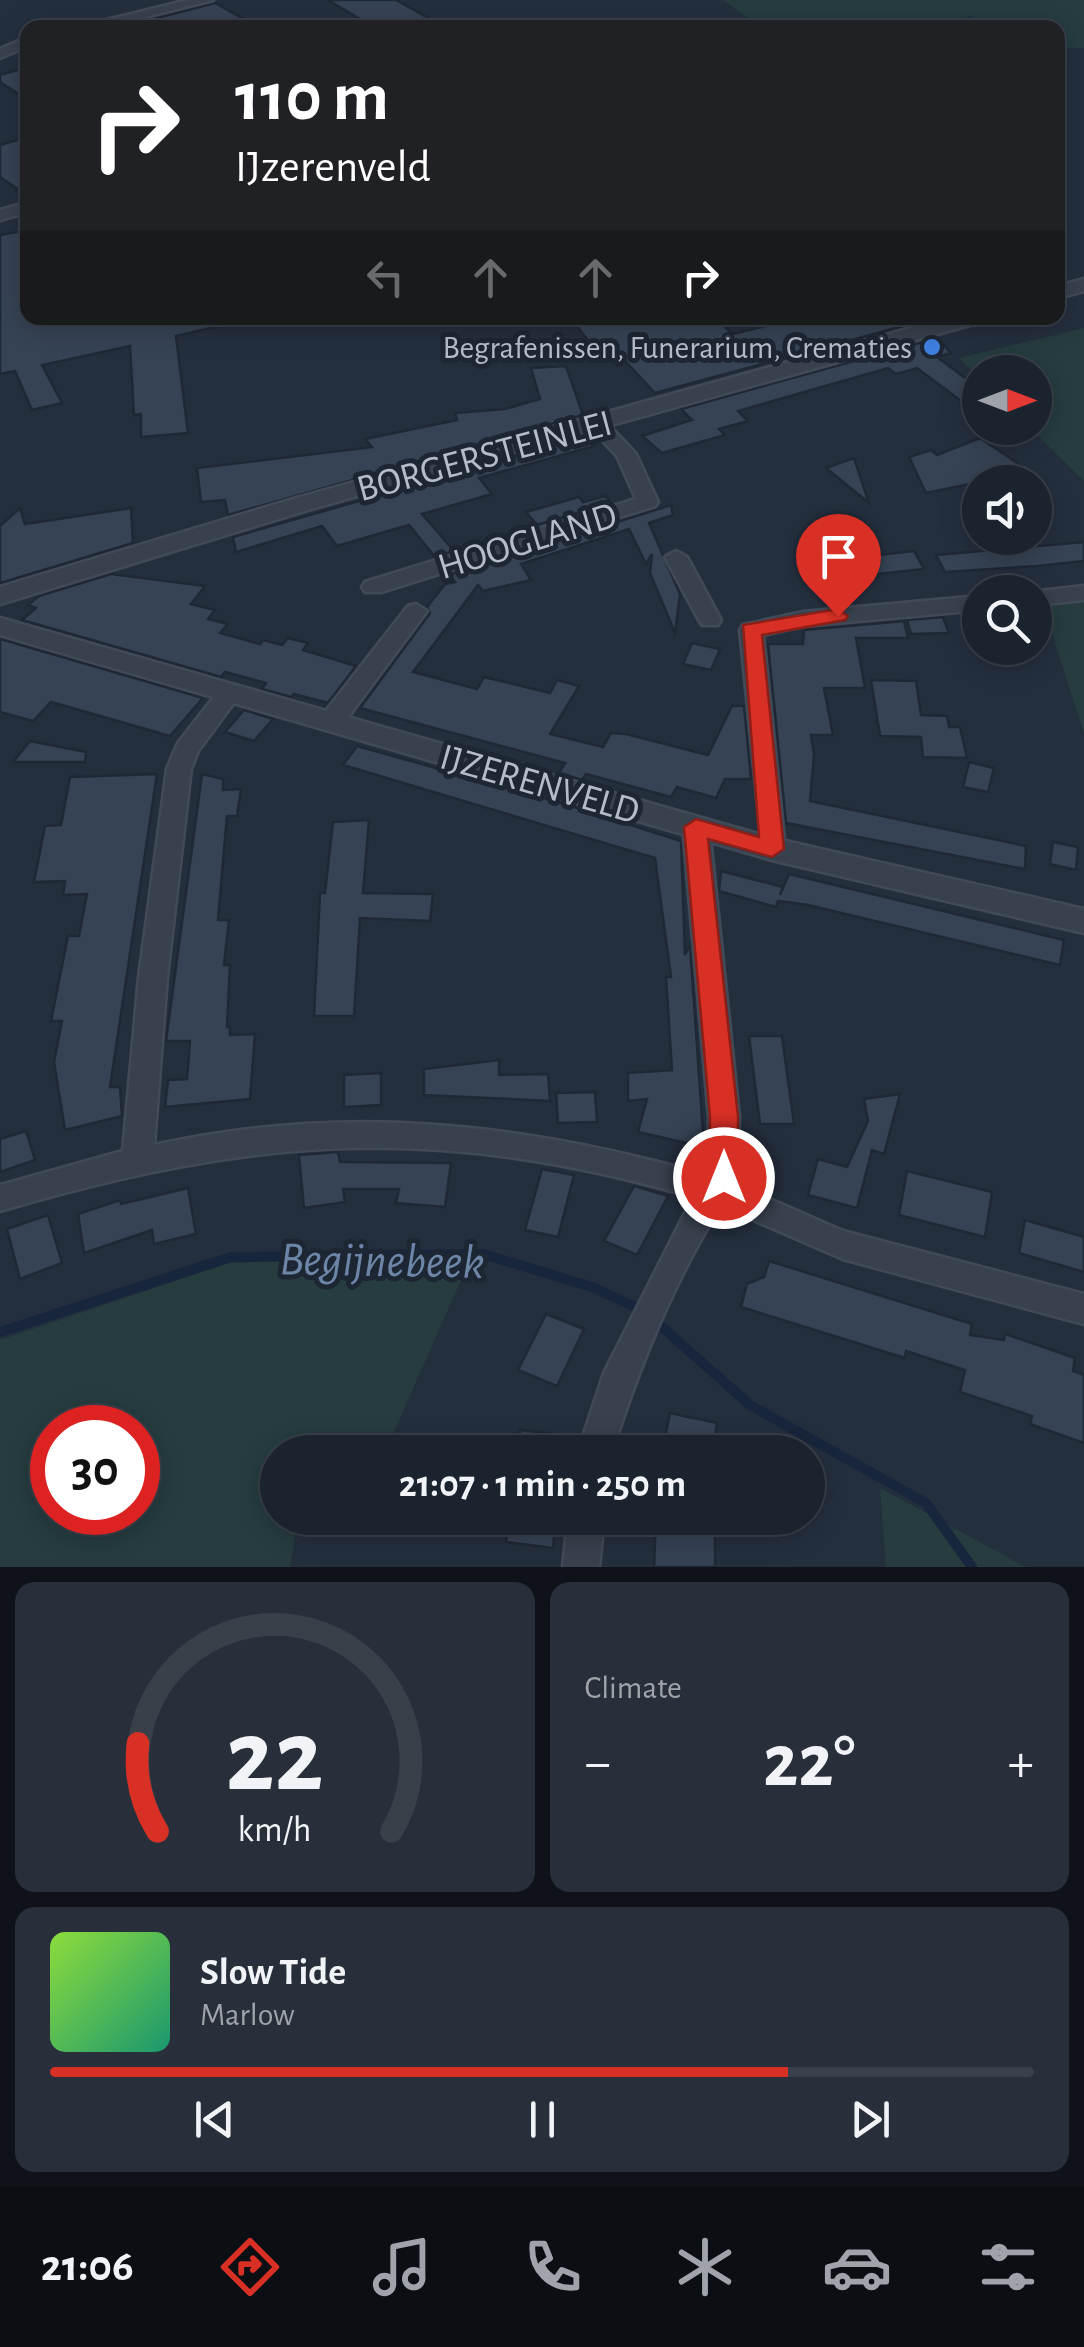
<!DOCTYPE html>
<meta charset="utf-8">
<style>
:root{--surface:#1b232e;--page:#282f3a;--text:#f1f3f6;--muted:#a0a4aa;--line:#39404a;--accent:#d93025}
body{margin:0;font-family:"Alegreya Sans",sans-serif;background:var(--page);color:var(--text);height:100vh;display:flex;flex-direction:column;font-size:38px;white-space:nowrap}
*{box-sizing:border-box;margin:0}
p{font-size:32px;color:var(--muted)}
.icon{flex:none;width:55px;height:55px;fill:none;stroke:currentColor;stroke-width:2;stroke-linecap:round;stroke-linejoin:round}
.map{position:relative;height:1567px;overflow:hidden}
.sheet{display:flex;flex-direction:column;gap:15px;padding:15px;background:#0f1319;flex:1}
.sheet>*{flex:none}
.guide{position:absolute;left:20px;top:20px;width:1045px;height:305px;border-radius:20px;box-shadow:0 5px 25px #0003,0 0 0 2px var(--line);background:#202124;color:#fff;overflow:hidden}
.needle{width:65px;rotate:90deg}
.buttons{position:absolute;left:962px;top:355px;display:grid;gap:20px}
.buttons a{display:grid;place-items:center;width:90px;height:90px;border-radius:50%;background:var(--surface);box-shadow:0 5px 25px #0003,0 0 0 2px var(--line);font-size:50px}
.speed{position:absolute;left:30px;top:1405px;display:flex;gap:20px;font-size:50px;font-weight:700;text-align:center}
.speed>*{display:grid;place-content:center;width:130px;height:130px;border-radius:50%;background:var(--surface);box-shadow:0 5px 25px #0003,0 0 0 2px var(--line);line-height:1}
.speed .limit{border:15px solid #d22;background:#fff;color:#111}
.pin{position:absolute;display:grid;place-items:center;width:85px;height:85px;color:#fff;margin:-102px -42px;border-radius:50% 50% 50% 0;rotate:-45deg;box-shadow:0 0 10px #0007}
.pin .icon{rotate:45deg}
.me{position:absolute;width:110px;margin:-55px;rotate:0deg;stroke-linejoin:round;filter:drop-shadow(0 0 8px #0008)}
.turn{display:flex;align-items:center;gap:35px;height:210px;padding:0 50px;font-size:45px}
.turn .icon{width:130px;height:130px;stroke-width:2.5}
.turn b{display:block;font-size:70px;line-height:85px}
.lanes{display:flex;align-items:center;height:95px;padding:0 50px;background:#0003;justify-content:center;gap:50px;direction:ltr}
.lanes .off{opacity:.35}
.big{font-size:75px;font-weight:600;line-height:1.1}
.sheet .tile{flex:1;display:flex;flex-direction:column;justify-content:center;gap:15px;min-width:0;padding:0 35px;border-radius:20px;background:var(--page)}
.sheet .dial{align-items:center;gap:0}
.dial svg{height:260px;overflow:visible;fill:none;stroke:var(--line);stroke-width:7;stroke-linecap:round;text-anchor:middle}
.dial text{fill:var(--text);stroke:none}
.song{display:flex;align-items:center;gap:30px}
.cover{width:120px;height:120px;border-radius:15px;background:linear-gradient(135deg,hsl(90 70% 55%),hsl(160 70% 35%))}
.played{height:10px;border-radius:5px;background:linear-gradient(90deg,var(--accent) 75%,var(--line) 75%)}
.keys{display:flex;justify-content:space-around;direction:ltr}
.heat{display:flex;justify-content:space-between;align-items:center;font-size:55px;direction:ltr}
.sheet .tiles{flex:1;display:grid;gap:15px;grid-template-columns:1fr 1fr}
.tile:last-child{grid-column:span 2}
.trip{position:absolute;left:260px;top:1435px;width:565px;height:100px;border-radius:50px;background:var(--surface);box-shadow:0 5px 25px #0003,0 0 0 2px var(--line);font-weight:600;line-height:100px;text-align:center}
.dock{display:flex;height:160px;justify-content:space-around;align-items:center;background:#0b0e12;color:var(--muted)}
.dock .icon{width:70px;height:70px}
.dock .current{color:var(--accent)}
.dock b{font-size:45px;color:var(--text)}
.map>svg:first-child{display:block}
.green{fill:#263c3f;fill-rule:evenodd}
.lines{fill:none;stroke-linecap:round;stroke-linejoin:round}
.stream{stroke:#17263c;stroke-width:10}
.building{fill:#364354;stroke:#1f2835;stroke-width:2.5}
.minor-casing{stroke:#414a57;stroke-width:5}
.tertiary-casing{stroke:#414a57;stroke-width:5}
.minor{fill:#38414e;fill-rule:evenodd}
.tertiary{fill:#38414e;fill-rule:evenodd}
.route{fill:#d93025;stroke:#8d1f18;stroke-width:2.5}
.shop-dot{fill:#3f7fe0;stroke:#1d2633;stroke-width:4}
.labels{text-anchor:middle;stroke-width:10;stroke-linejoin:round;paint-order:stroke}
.far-poi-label{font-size:32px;fill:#b4bcc9;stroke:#1d2633;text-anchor:end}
.street-label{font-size:38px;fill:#b4bcc9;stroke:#1d2633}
.near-water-label{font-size:48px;font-style:italic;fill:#6d86a8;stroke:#1d2633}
</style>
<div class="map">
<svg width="1084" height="1567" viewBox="0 0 1084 1567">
<rect width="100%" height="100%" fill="#242f3e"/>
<g class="green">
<path d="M723,0H1084V48H1058V28L1000,27L971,16L891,28L760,27Z"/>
<path d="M1084,328V481L1030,428H1035V372H980V379L959,358Z"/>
<path d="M1084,601V733L1043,606Z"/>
<path d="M473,1253L385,1452H278V1518H298L290,1567H0V1340L229,1263ZM52,1428H138V1512H52Z"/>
<path d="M880,1488L1026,1567H886Z"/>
</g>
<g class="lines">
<g class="stream">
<path d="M653,1319L750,1405L926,1503L972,1567"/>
<path d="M0,1332L231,1257L483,1254L592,1287L642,1310"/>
</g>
</g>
<g class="building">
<path d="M328,0H396L446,28H375Z"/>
<path d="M215,3L260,28H122V27Z"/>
<path d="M28,67V100L0,82V75Z"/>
<path d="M28,137V196L0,177V145Z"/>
<path d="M28,230V318H220V326L176,336L188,433L141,437V414L134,415L130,346L42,365L62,403L32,410L15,371L0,374V235Z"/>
<path d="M570,318H646L651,323L699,318L708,325L719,322L733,334L798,318H918L922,321L655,393L611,346L596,350Z"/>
<path d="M937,338L951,353L937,357L980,389V415L917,368L896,374L888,368L738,411L748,421L719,429L725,435L662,453L642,436L692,420L681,409Z"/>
<path d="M566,366L583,415L228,515L225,500L201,502L197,468L372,447L365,439L457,420L455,413L505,409L540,399L531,368Z"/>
<path d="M590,435L594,446L479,478L492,494L422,514L454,551L435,557L409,525L337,546L322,526L236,552L233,537Z"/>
<path d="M980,438L1016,462L1026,482H980L926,493L909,457L931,450L937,455Z"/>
<path d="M854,458L869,503L826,468Z"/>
<path d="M605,496L611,503L537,525L526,512L579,497L583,502Z"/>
<path d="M671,505L673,515L649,523L680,594L675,633L650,573L652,554L646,564L629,529L521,564L531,580L483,591L478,585L413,672L477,689L484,677L550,693L557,680L579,686L550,734L603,747L611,733L626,734L708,755L732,706H744L751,779H725L716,798L677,787L671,797L586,774L582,780L559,773L565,763L360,708L430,613L427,607L445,584L455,582L449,575Z"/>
<path d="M20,508L25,524L131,508L133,543L0,583V526Z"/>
<path d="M1084,542V561L1037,566L945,572L936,555Z"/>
<path d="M914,551L924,569L859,576L850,558Z"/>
<path d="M111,574L205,586L191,604L215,610L208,619L228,624L220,633L260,644L263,640L282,645L288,638L308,643L303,650L356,666L328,703L294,694L291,697L262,689L266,683L225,672L221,677L22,620L36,608L28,605L39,596Z"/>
<path d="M943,617L949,633L911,634L907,620Z"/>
<path d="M904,621L908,638H856L865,688H824L833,735H811L814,754L810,801L1026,846L1025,869L786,823L768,644H803L804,630Z"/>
<path d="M0,639L203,698L170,736L51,702L33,721L0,712Z"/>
<path d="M692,643L720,649L711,670L683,664Z"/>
<path d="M871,680L916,681L921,715L947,716L949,727H960L967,758L923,757L921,737L880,736Z"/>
<path d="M244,710L273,719L254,741L225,732Z"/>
<path d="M30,741L86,752L85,762H13Z"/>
<path d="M357,746L568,805L681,841L685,955L690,945L704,1147L638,1132L647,1099L628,1101V1073L672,1070L666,977H671L655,858L343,765Z"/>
<path d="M969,762L994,768L988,792L963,787Z"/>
<path d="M157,774L110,1087H120L122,1116L65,1130L54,1062L62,1021H51L68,936H79L87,894L63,895L65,881L34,882L45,826L61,825L70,777Z"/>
<path d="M202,774L223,779V790L241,789L237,816H227L218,920H229L224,965H230L227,1027H230V1035L255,1034L250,1099L165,1107L168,1080L187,1079L190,1041H166Z"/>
<path d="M369,820L363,893L433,894L430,921L360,918L354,1016H314L320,893H325L333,822Z"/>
<path d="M1053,842L1078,847L1076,870L1050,864Z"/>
<path d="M721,871L783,887L780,895L789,874L1064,940L1060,965L808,905L778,901L776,907L719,891Z"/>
<path d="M749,1036H782L794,1124H760Z"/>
<path d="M499,1060V1075L548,1074L550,1101L424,1095V1069Z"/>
<path d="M381,1073V1105L344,1107V1075Z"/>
<path d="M595,1092L597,1122L558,1123L556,1093Z"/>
<path d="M900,1094L884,1154L872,1150L857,1208L808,1195L818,1159L847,1167L868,1121L864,1099Z"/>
<path d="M26,1131L35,1160L0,1172V1139Z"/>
<path d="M338,1152L340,1162L451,1163L445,1207L396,1203L399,1189H343L345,1202L304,1208L299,1155Z"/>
<path d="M542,1169L574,1175L558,1237L525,1230Z"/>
<path d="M907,1171L992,1192L985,1237L899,1215Z"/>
<path d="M634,1186L668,1196L637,1255L604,1241Z"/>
<path d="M188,1188L196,1234L154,1244L152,1230L84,1253L78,1214L120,1200L121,1204Z"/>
<path d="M48,1215L62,1263L20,1279L7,1229Z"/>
<path d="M1025,1220L1084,1237V1272L1019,1253Z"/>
<path d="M769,1261L972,1324L970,1335L1004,1340L1005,1334L1075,1358L1073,1371L1084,1375V1443L1030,1424L1032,1416L960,1392L965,1370L906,1351L905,1358L741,1307L747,1284L764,1277Z"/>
<path d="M546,1314L584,1329L557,1386L518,1370Z"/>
<path d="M670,1413L717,1423L713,1452H662Z"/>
<path d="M520,1430L579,1437L575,1452H517Z"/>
<path d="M509,1518H556L553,1548L506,1542Z"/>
<path d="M656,1518L715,1519V1567H654Z"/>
</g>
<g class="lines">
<g class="minor-casing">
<g id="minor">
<path d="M188,0H213L102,28H74Z"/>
<path d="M28,37V46L0,58V49Z"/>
<path d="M28,202V212L0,220V210Z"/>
<path d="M598,419L605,421L636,454L658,502L655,506L381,592H365L362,587L365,582L636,499L617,456L588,425Z"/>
<path d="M676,551L687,557L721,620L718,625H702L699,620L665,557Z"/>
<path d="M1084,586V600L1035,605V592H1030Z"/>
<path d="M980,596V610L803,626L763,635L785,849L772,858L763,856L740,630L743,625L803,612Z"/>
<path d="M416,604L427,611L340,728H322L319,722L322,716L408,606Z"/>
<path d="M229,685L241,693L198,751L191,769L167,977L154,1145C345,1103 522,1123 707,1175L709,1117L683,827L696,818L709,827L739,1117L738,1177L735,1184L843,1231L1084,1294V1324L843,1259L721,1206C673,1282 639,1367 612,1452H578L604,1373L693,1197C436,1123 254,1136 0,1211V1185L123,1151L139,977L167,769L178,743L221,688Z"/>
<path d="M568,1518H604L599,1567H563Z"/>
</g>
</g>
<g class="tertiary-casing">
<g id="tertiary">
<path d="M1084,279V291L1058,298V286Z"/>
<path d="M947,318H980L977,323L311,509L0,604V587L293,499Z"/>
<path d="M0,618L772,838L1084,909V933L772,860L0,635Z"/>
</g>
</g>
<use href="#minor" class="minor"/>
<use href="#tertiary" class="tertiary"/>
</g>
<path class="route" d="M838,609L848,616L845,620L762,635L784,849L772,857L708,839L738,1117V1178L733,1186H714L709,1178L710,1117L684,827L696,819L759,837L743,625Z"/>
<circle class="shop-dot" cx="932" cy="347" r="10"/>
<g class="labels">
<g class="far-poi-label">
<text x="912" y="358">Begrafenissen, Funerarium, Crematies</text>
</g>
<g class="street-label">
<text transform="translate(484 455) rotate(-15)" y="13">BORGERSTEINLEI</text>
<text transform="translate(527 540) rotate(-17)" y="13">HOOGLAND</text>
<text transform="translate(540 783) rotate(16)" y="13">IJZERENVELD</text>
</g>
<g class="near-water-label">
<text transform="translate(382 1259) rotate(1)" y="17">Begijnebeek</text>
</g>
</g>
</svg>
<div class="buttons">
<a><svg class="needle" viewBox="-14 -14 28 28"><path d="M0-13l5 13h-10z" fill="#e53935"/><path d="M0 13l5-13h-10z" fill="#a0a4aa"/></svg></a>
<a><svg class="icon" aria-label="sound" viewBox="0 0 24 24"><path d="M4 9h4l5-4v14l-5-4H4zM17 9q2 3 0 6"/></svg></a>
<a><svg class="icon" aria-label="search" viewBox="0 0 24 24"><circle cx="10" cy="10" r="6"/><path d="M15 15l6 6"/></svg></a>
</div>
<div class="speed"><div class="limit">30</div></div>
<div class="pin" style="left:838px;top:616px;background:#d93025"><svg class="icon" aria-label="arrive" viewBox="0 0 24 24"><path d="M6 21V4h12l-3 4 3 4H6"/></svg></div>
<svg class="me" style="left:724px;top:1178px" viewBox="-20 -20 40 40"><circle r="17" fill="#d93025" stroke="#fff" stroke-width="3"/><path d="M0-11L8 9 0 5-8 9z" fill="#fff"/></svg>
<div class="trip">21:07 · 1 min · 250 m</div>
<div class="guide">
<div class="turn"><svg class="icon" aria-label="right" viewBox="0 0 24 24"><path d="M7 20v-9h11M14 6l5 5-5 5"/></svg><div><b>110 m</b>IJzerenveld</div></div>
<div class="lanes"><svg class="icon off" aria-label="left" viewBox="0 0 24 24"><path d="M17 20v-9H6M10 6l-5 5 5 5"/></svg><svg class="icon off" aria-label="ahead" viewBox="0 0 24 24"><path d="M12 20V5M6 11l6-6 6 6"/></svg><svg class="icon off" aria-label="ahead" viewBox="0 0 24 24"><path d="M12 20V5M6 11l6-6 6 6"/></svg><svg class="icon" aria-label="right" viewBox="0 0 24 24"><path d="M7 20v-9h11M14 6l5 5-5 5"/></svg></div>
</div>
</div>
<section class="sheet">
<div class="tiles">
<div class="tile dial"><svg viewBox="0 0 100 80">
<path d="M14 69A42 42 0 1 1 86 69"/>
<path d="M14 69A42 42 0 0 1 8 42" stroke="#d93025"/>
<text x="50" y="56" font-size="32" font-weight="700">22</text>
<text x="50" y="72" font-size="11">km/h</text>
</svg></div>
<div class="tile"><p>Climate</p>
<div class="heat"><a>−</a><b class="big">22°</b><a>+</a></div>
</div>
<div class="tile">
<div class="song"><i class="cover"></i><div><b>Slow Tide</b><p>Marlow</p></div></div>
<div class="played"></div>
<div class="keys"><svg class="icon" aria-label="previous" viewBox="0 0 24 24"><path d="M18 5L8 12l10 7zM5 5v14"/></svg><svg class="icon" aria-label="pause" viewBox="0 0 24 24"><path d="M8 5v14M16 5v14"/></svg><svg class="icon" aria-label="next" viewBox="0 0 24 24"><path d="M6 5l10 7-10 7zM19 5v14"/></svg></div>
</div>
</div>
</section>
<nav class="dock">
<b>21:06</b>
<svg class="icon current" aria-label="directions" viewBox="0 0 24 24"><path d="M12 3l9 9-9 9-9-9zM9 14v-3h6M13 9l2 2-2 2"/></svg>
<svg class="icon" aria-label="music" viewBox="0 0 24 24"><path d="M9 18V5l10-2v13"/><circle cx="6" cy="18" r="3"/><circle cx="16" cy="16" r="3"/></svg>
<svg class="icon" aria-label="phone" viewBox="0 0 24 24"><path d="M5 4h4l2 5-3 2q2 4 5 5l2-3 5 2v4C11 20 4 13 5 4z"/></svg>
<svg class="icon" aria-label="climate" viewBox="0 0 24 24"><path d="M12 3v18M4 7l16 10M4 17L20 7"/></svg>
<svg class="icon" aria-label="car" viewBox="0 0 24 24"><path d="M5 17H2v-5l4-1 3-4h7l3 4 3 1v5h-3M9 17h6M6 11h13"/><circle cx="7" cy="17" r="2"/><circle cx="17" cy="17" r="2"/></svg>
<svg class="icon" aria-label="filters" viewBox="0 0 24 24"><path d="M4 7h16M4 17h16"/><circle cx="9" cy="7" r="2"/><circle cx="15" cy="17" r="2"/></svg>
</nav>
